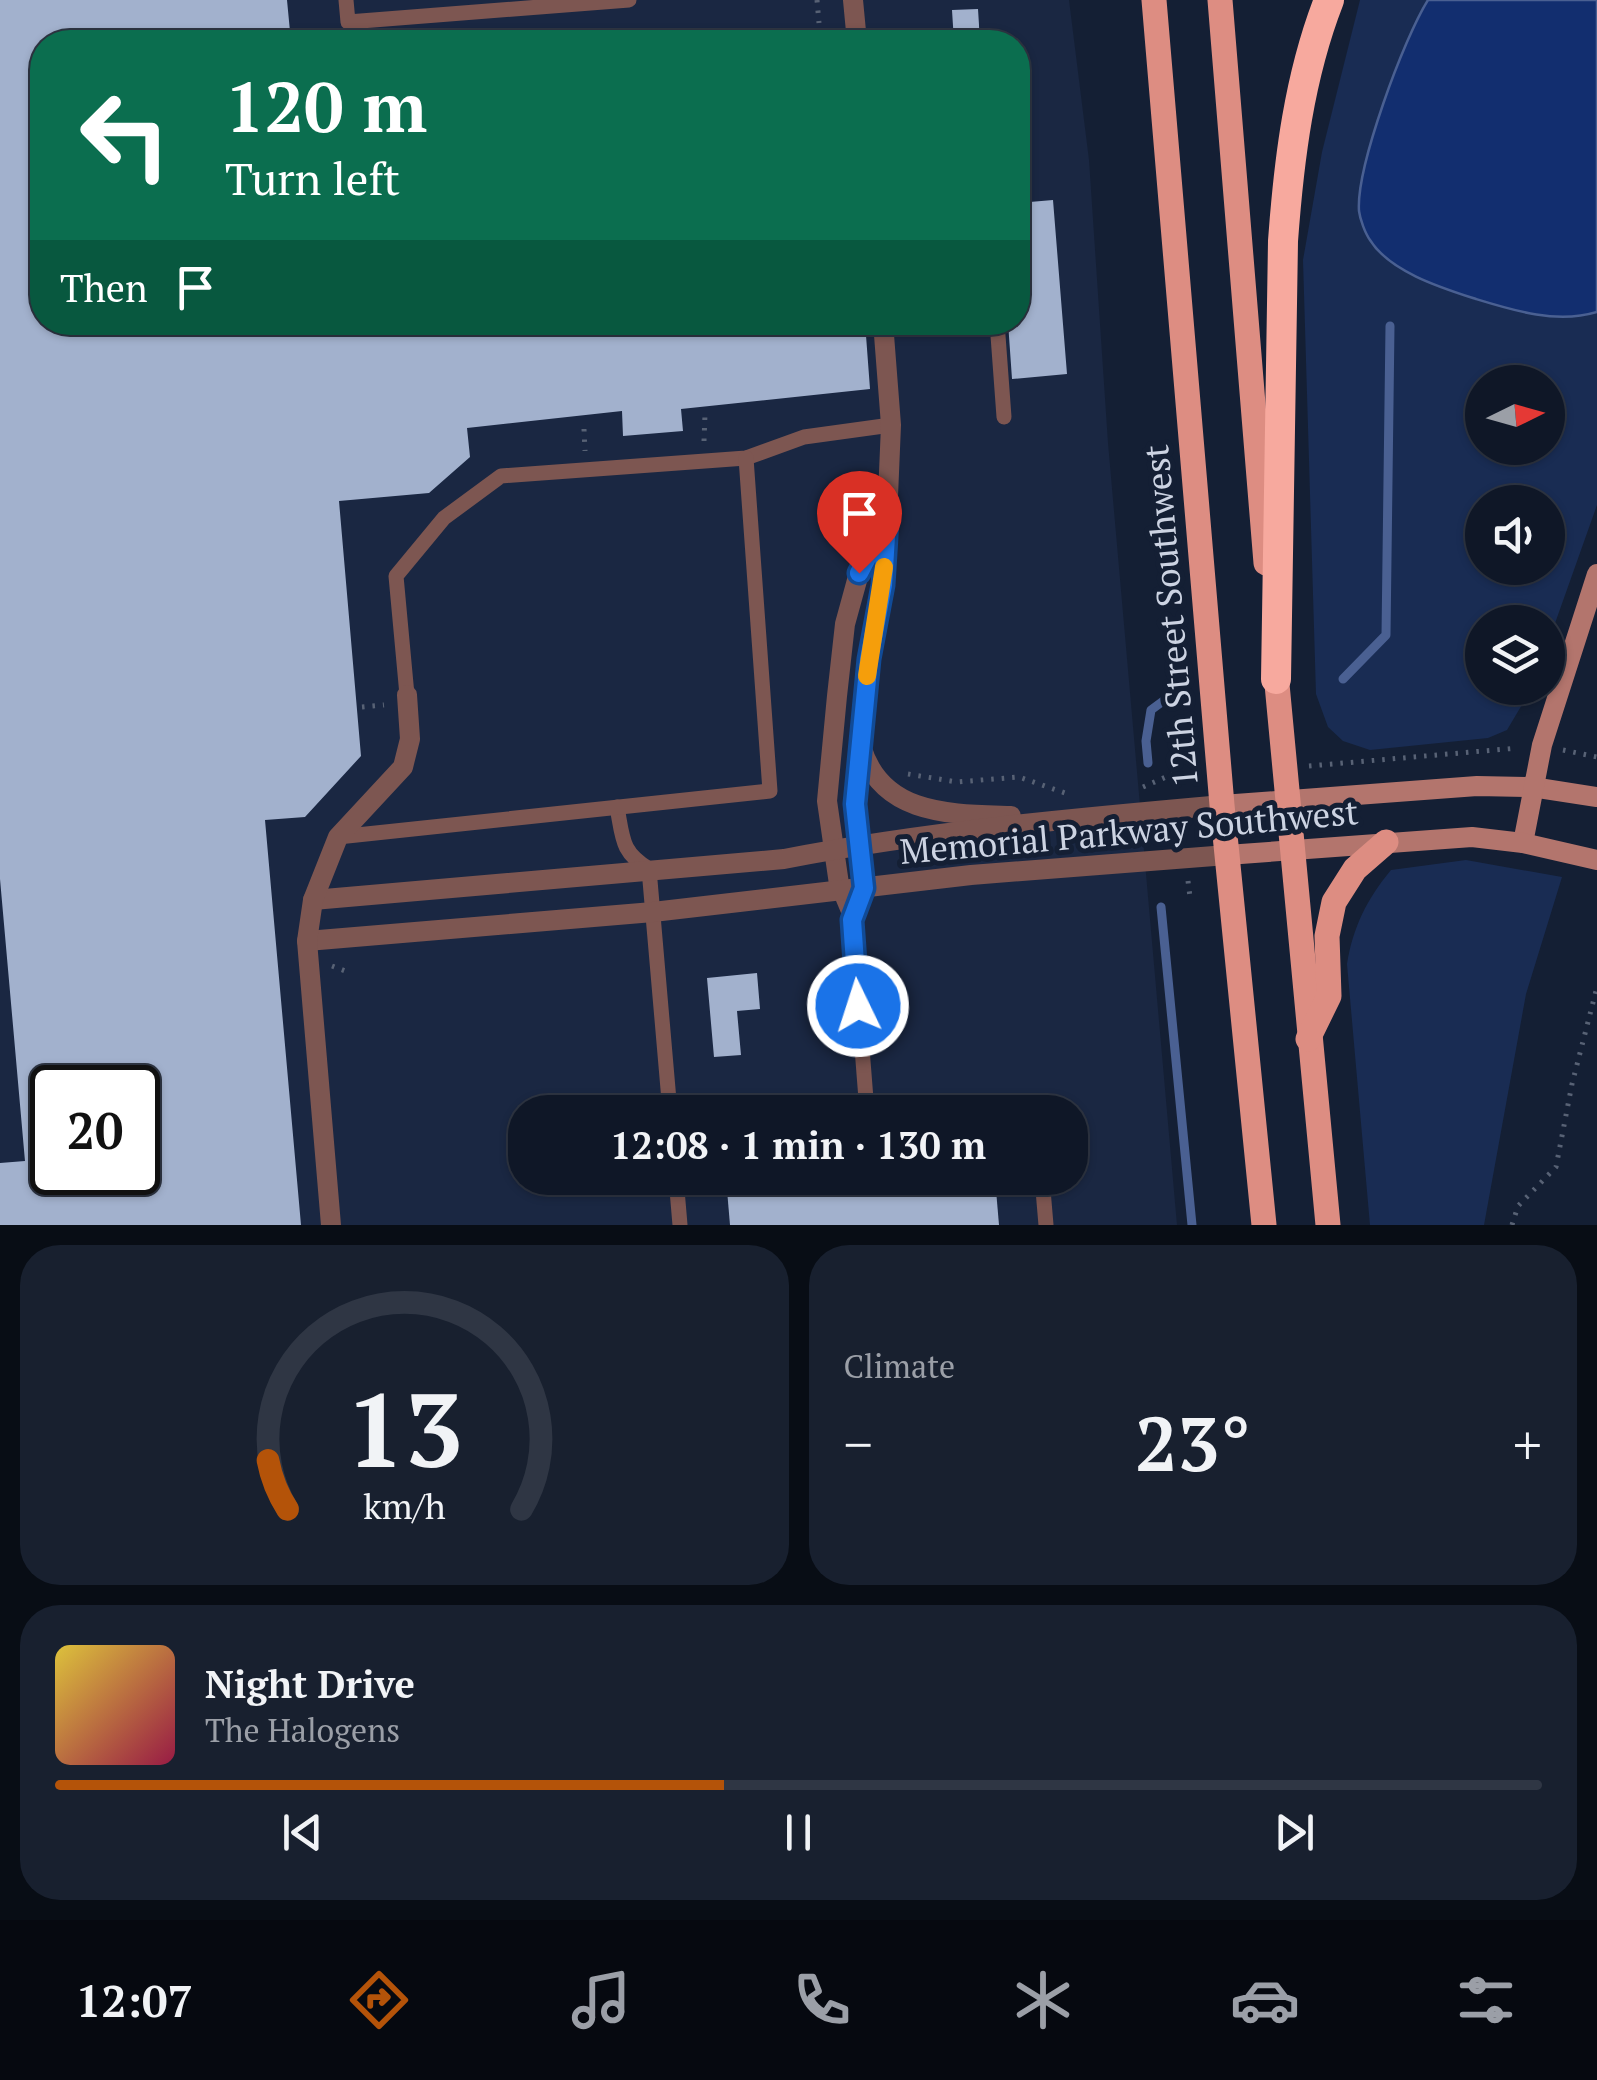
<!DOCTYPE html>
<meta charset="utf-8">
<style>
:root{--surface:#0f1727;--page:#18202f;--text:#f1f3f6;--muted:#9b9fa7;--line:#2f3644;--accent:#b45309}
body{margin:0;font-family:"PT Serif",serif;background:var(--page);color:var(--text);height:100vh;display:flex;flex-direction:column;font-size:38px;white-space:nowrap}
*{box-sizing:border-box;margin:0}
p{font-size:32px;color:var(--muted)}
.icon{flex:none;width:55px;height:55px;fill:none;stroke:currentColor;stroke-width:2;stroke-linecap:round;stroke-linejoin:round}
.map{position:relative;height:1225px;overflow:hidden}
.drawer{display:flex;flex-direction:column;gap:20px;padding:20px;background:#080d15;flex:1}
.drawer>*{flex:none}
.top-card{position:absolute;left:30px;top:30px;width:1000px;height:305px;border-radius:40px;box-shadow:0 2px 8px #0004,0 0 0 2px var(--line);background:#0b6e4f;color:#fff;overflow:hidden}
.needle{width:65px;rotate:85deg}
.controls{position:absolute;left:1465px;top:365px;display:grid;gap:20px}
.controls a{display:grid;place-items:center;width:100px;height:100px;border-radius:50%;background:var(--surface);box-shadow:0 2px 8px #0004,0 0 0 2px var(--line);font-size:50px}
.speed{position:absolute;left:30px;top:1065px;display:flex;gap:20px;font-size:50px;font-weight:700;text-align:center}
.speed>*{display:grid;place-content:center;width:130px;height:130px;border-radius:50%;background:var(--surface);box-shadow:0 2px 8px #0004,0 0 0 2px var(--line);line-height:1}
.speed .limit{border:5px solid #111;border-radius:15px;background:#fff;color:#111}
.pin{position:absolute;display:grid;place-items:center;width:85px;height:85px;color:#fff;margin:-102px -42px;border-radius:50% 50% 50% 0;rotate:-45deg;box-shadow:0 0 10px #0007}
.pin .icon{rotate:45deg}
.me{position:absolute;width:110px;margin:-55px;rotate:356deg;stroke-linejoin:round;filter:drop-shadow(0 0 8px #0008)}
.turn{display:flex;align-items:center;gap:35px;height:210px;padding:0 30px;font-size:45px}
.turn .icon{width:130px;height:130px;stroke-width:2.5}
.turn b{display:block;font-size:70px;line-height:85px}
.then{display:flex;align-items:center;height:95px;padding:0 30px;background:#0003;gap:20px;font-size:38px}
.big{font-size:75px;font-weight:600;line-height:1.1}
.drawer .tile{flex:1;display:flex;flex-direction:column;justify-content:center;gap:15px;min-width:0;padding:0 35px;border-radius:40px;background:var(--page)}
.drawer .dial{align-items:center;gap:0}
.dial svg{height:260px;overflow:visible;fill:none;stroke:var(--line);stroke-width:7;stroke-linecap:round;text-anchor:middle}
.dial text{fill:var(--text);stroke:none}
.song{display:flex;align-items:center;gap:30px}
.cover{width:120px;height:120px;border-radius:15px;background:linear-gradient(135deg,hsl(50 70% 55%),hsl(340 70% 35%))}
.played{height:10px;border-radius:5px;background:linear-gradient(90deg,var(--accent) 45%,var(--line) 45%)}
.keys{display:flex;justify-content:space-around;direction:ltr}
.heat{display:flex;justify-content:space-between;align-items:center;font-size:55px;direction:ltr}
.drawer .tiles{flex:1;display:grid;gap:20px;grid-template-columns:1fr 1fr}
.tile:last-child{grid-column:span 2}
.trip{position:absolute;left:508px;top:1095px;width:580px;height:100px;border-radius:40px;background:var(--surface);box-shadow:0 2px 8px #0004,0 0 0 2px var(--line);font-weight:600;line-height:100px;text-align:center}
.dock{display:flex;height:160px;justify-content:space-around;align-items:center;background:#060910;color:var(--muted)}
.dock .icon{width:70px;height:70px}
.dock .current{color:var(--accent)}
.dock b{font-size:45px;color:var(--text)}
.map>svg:first-child{display:block}
.built{fill:#1a2742;fill-rule:evenodd}
.green{fill:#192c53;fill-rule:evenodd}
.water{fill:#122e6f;stroke:#4a6092;stroke-width:2.5}
.lines{fill:none;stroke-linecap:round;stroke-linejoin:round}
.stream{stroke:#4a6092;stroke-width:9}
.building{fill:#a2b1cd;fill-rule:evenodd}
.path{stroke:#586275;stroke-width:5;stroke-dasharray:2.5 8;stroke-linecap:butt}
.lane{stroke:#7d5651;stroke-width:15}
.street{stroke:#7d5651;stroke-width:20}
.secondary{stroke:#b3756d;stroke-width:20}
.primary{stroke:#dd8d82;stroke-width:25}
.highway{stroke:#f7a99e;stroke-width:30}
.route-casing{stroke:#114b97;stroke-width:25}
.route{stroke:#1a73e8;stroke-width:18}
.slow{stroke:#f59e0b;stroke-width:18}
.labels{text-anchor:middle;stroke-width:10;stroke-linejoin:round;paint-order:stroke}
.street-label{font-size:35px;fill:#ccd3e2;stroke:#141f34}
</style>
<div class="map">
<svg width="1597" height="1225" viewBox="0 0 1597 1225">
<rect width="100%" height="100%" fill="#141f34"/>
<path class="built" d="M0,0H1069L1089,160L1108,443L1177,1225H0ZM42,42H1018V322H42ZM52,1088H138V1172H52ZM525,1112H1070V1178H525Z"/>
<g class="green">
<path d="M1360,0H1597V505L1548,643V622H1482V688H1532L1507,730L1488,738L1370,750L1343,741L1328,727L1316,694L1303,260L1322,152ZM1482,382H1548V448H1482ZM1482,502H1548V568H1482Z"/>
<path d="M1466,860L1562,877L1526,994L1484,1225H1370L1347,964C1353,927 1367,899 1391,870Z"/>
</g>
<path class="water" d="M1428,0H1597V312C1557,324 1515,311 1476,299C1442,288 1390,272 1370,240C1365,233 1360,219 1359,211C1356,167 1404,38 1428,0Z"/>
<g class="lines">
<g class="stream">
<path d="M1343,679L1386,635L1390,326"/>
<path d="M1148,763L1146,741L1151,710L1174,693"/>
<path d="M1161,907L1192,1225"/>
</g>
</g>
<g class="building">
<path d="M0,0H287L291,42H42V322H865L870,389L681,409L683,431L623,436L622,411L467,428L470,457L429,493L339,501L361,756L305,817L265,820L301,1225H0V1163L25,1161L0,879ZM52,1088H138V1172H52Z"/>
<path d="M978,9L980,42H954L952,10Z"/>
<path d="M1053,200L1067,374L1012,379L1008,322H1018V203Z"/>
<path d="M757,973L760,1009L737,1011L741,1055L714,1057L707,978Z"/>
<path d="M726,1178H995L999,1225H730Z"/>
</g>
<g class="lines">
<g class="path">
<path d="M817,0L819,23"/>
<path d="M584,429L585,451"/>
<path d="M704,441L705,414"/>
<path d="M362,707L384,705"/>
<path d="M1563,750L1597,757"/>
<path d="M1309,766L1518,748"/>
<path d="M908,774L957,782L1019,777L1068,794"/>
<path d="M1143,787L1173,774L1194,775"/>
<path d="M1188,881L1190,897"/>
<path d="M332,966L348,972"/>
<path d="M1512,1225L1518,1206L1556,1167L1572,1084L1597,987"/>
</g>
<g class="lane">
<path d="M346,0L348,22L629,0"/>
<path d="M997,322L1004,417"/>
<path d="M407,695L396,576L444,518L501,476L746,458L804,437L891,425"/>
<path d="M617,807C623,839 621,852 649,869L670,1112"/>
<path d="M338,837L770,791L746,458"/>
<path d="M840,891L852,920L867,1112"/>
<path d="M933,1112L1035,1104L1036,1112"/>
<path d="M676,1178L680,1225"/>
<path d="M1042,1178L1046,1225"/>
</g>
<g class="street">
<path d="M853,0L857,42"/>
<path d="M861,746C881,816 951,814 1011,816"/>
<path d="M864,888L855,804L869,659L883,585L887,520L891,425L883,322"/>
<path d="M840,891L827,801L837,696L845,624L859,573L883,528"/>
<path d="M313,900L784,859C928,831 1076,818 1222,805"/>
<path d="M307,941L653,912L971,875L1227,855"/>
<path d="M331,1225L307,941L313,900L338,837L403,767L410,739L407,695"/>
</g>
<g class="secondary">
<path d="M1222,805L1477,786L1532,787L1597,797"/>
<path d="M1523,843L1542,745L1597,574"/>
<path d="M1227,855L1472,837L1523,843L1597,860"/>
</g>
<g class="primary">
<path d="M1154,0L1222,805L1264,1225"/>
<path d="M1220,0L1266,563"/>
<path d="M1275,663L1328,1225"/>
<path d="M1308,1039L1329,996L1327,936L1334,902L1355,869L1386,842"/>
</g>
<path class="highway" d="M1276,679L1283,241C1289,159 1299,77 1329,0"/>
</g>
<g class="lines">
<g class="route-casing">
<path id="route" d="M858,1006L852,920L864,888L855,804L869,659L883,585L887,520L859,573"/>
</g>
<use href="#route" class="route"/>
<path class="slow" d="M867,676L884,567"/>
</g>
<g class="labels">
<g class="street-label">
<text transform="translate(1171 616) rotate(-95)" y="12">12th Street Southwest</text>
<text transform="translate(1129 832) rotate(-5)" y="12">Memorial Parkway Southwest</text>
</g>
</g>
</svg>
<div class="controls">
<a><svg class="needle" viewBox="-14 -14 28 28"><path d="M0-13l5 13h-10z" fill="#e53935"/><path d="M0 13l5-13h-10z" fill="#9b9fa7"/></svg></a>
<a><svg class="icon" aria-label="sound" viewBox="0 0 24 24"><path d="M4 9h4l5-4v14l-5-4H4zM17 9q2 3 0 6"/></svg></a>
<a><svg class="icon" aria-label="layers" viewBox="0 0 24 24"><path d="M12 4l9 5-9 5-9-5zM3 14l9 5 9-5"/></svg></a>
</div>
<div class="speed"><div class="limit">20</div></div>
<div class="pin" style="left:859px;top:573px;background:#d93025"><svg class="icon" aria-label="arrive" viewBox="0 0 24 24"><path d="M6 21V4h12l-3 4 3 4H6"/></svg></div>
<svg class="me" style="left:858px;top:1006px" viewBox="-20 -20 40 40"><circle r="17" fill="#1a73e8" stroke="#fff" stroke-width="3"/><path d="M0-11L8 9 0 5-8 9z" fill="#fff"/></svg>
<div class="trip">12:08 · 1 min · 130 m</div>
<div class="top-card">
<div class="turn"><svg class="icon" aria-label="left" viewBox="0 0 24 24"><path d="M17 20v-9H6M10 6l-5 5 5 5"/></svg><div><b>120 m</b>Turn left</div></div>
<div class="then">Then<svg class="icon" aria-label="arrive" viewBox="0 0 24 24"><path d="M6 21V4h12l-3 4 3 4H6"/></svg></div>
</div>
</div>
<section class="drawer">
<div class="tiles">
<div class="tile dial"><svg viewBox="0 0 100 80">
<path d="M14 69A42 42 0 1 1 86 69"/>
<path d="M14 69A42 42 0 0 1 8 54" stroke="#b45309"/>
<text x="50" y="56" font-size="32" font-weight="700">13</text>
<text x="50" y="72" font-size="11">km/h</text>
</svg></div>
<div class="tile"><p>Climate</p>
<div class="heat"><a>−</a><b class="big">23°</b><a>+</a></div>
</div>
<div class="tile">
<div class="song"><i class="cover"></i><div><b>Night Drive</b><p>The Halogens</p></div></div>
<div class="played"></div>
<div class="keys"><svg class="icon" aria-label="previous" viewBox="0 0 24 24"><path d="M18 5L8 12l10 7zM5 5v14"/></svg><svg class="icon" aria-label="pause" viewBox="0 0 24 24"><path d="M8 5v14M16 5v14"/></svg><svg class="icon" aria-label="next" viewBox="0 0 24 24"><path d="M6 5l10 7-10 7zM19 5v14"/></svg></div>
</div>
</div>
</section>
<nav class="dock">
<b>12:07</b>
<svg class="icon current" aria-label="directions" viewBox="0 0 24 24"><path d="M12 3l9 9-9 9-9-9zM9 14v-3h6M13 9l2 2-2 2"/></svg>
<svg class="icon" aria-label="music" viewBox="0 0 24 24"><path d="M9 18V5l10-2v13"/><circle cx="6" cy="18" r="3"/><circle cx="16" cy="16" r="3"/></svg>
<svg class="icon" aria-label="phone" viewBox="0 0 24 24"><path d="M5 4h4l2 5-3 2q2 4 5 5l2-3 5 2v4C11 20 4 13 5 4z"/></svg>
<svg class="icon" aria-label="climate" viewBox="0 0 24 24"><path d="M12 3v18M4 7l16 10M4 17L20 7"/></svg>
<svg class="icon" aria-label="car" viewBox="0 0 24 24"><path d="M5 17H2v-5l4-1 3-4h7l3 4 3 1v5h-3M9 17h6M6 11h13"/><circle cx="7" cy="17" r="2"/><circle cx="17" cy="17" r="2"/></svg>
<svg class="icon" aria-label="filters" viewBox="0 0 24 24"><path d="M4 7h16M4 17h16"/><circle cx="9" cy="7" r="2"/><circle cx="15" cy="17" r="2"/></svg>
</nav>
